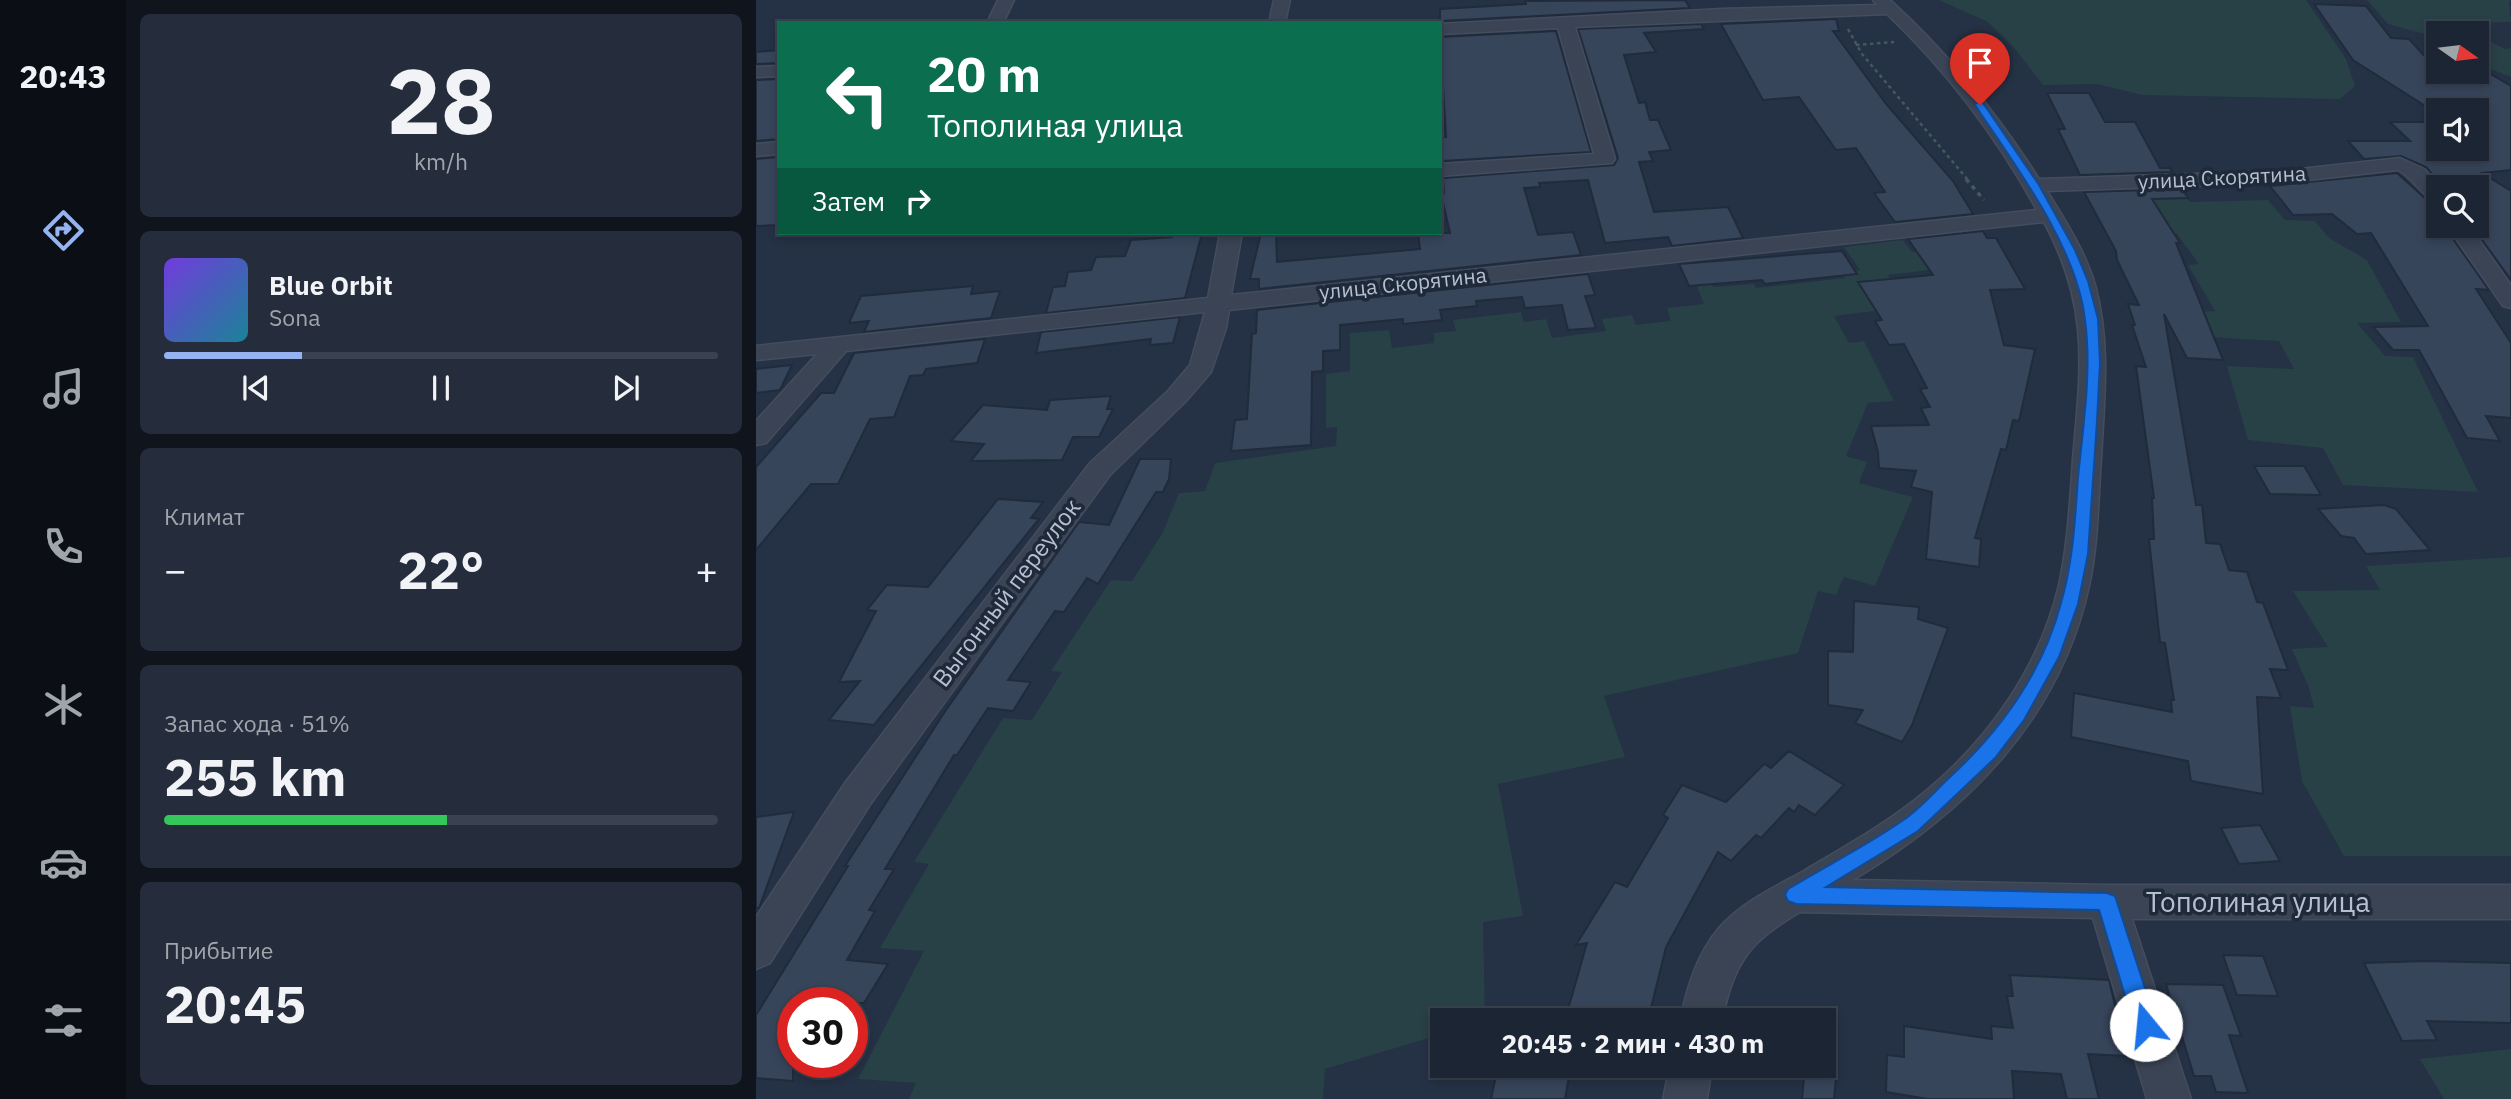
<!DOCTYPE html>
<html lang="ru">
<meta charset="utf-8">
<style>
:root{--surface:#1c2534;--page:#252d3c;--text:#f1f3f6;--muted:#a0a5ac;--line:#3a424f;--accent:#95b2f1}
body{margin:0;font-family:"IBM Plex Sans",sans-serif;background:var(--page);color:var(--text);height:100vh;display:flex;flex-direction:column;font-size:26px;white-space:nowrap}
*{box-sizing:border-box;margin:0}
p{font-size:23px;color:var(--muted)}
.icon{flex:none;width:38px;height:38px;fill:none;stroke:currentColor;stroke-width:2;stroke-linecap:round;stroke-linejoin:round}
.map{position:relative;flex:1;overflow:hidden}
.details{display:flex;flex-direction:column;gap:14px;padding:14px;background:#0f141d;width:630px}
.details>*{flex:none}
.banner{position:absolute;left:21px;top:21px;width:665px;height:214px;border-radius:0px;box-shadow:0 4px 10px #0003,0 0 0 2px var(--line);background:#0b6e4f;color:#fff;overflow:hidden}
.needle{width:46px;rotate:104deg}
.buttons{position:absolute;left:1670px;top:21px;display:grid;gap:14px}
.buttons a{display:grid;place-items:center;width:63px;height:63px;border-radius:0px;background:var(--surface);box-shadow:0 4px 10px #0003,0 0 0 2px var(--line);font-size:35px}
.speed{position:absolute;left:21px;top:987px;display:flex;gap:14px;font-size:35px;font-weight:700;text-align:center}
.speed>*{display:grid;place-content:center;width:91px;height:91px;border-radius:50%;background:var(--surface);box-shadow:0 4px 10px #0003,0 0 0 2px var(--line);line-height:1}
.speed .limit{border:10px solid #d22;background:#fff;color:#111}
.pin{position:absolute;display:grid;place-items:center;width:60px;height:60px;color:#fff;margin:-72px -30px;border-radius:50% 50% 50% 0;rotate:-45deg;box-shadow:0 0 7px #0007}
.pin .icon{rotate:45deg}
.me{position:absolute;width:77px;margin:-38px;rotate:343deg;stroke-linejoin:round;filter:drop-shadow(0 0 5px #0008)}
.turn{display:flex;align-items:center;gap:24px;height:147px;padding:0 35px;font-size:32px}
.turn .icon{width:91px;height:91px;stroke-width:2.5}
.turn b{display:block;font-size:49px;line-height:60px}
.then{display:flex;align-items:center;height:66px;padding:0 35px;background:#0003;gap:14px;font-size:26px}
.big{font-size:52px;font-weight:800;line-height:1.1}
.details .widget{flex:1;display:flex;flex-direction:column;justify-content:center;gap:10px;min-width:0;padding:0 24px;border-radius:10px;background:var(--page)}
.details .dial{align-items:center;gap:0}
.dial b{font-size:91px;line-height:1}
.song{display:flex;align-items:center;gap:21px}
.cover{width:84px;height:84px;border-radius:10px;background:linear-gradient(135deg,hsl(260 70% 55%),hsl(190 70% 35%))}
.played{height:7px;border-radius:4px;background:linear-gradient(90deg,var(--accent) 25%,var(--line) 25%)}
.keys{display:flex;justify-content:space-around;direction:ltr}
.heat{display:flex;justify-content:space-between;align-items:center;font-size:38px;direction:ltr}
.charge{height:10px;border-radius:5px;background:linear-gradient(90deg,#34c759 51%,var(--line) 0)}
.trip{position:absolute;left:674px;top:1008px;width:406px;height:70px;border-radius:0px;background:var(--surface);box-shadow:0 4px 10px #0003,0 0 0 2px var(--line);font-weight:800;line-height:70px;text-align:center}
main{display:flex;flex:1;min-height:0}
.tab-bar{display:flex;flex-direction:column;width:126px;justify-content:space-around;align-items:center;background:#0b0f15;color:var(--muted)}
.tab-bar .icon{width:49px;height:49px}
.tab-bar .on{color:var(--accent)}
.tab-bar b{font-size:32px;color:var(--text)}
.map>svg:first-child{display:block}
.green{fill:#274146}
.building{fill:#37455b;stroke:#202b3c;stroke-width:2}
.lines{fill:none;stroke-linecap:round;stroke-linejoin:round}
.minor-casing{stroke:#434d5e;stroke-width:3}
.path-far1{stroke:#415a5d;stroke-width:2.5;stroke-dasharray:3.5 3.5;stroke-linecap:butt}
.path{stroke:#415a5d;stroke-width:3.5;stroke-dasharray:4.5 4.5;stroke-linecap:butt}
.minor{fill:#3a4454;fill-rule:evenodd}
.route{fill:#1a73e8;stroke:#114b97;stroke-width:2}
.labels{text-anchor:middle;stroke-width:7;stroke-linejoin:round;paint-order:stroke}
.far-street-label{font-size:21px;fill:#b7bfce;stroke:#1e293a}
.street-label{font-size:24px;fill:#b7bfce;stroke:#1e293a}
.near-street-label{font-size:28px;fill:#b7bfce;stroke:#1e293a}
</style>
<main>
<nav class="tab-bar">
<b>20:43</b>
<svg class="icon on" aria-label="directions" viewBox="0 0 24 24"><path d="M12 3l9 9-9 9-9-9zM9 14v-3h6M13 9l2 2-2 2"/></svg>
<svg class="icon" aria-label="music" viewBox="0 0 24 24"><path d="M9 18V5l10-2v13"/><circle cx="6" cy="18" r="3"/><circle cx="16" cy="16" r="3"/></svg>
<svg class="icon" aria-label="phone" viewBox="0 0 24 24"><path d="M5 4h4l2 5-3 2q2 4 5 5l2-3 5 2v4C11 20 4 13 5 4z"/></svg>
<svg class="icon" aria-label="climate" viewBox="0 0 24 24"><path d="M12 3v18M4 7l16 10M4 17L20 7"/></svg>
<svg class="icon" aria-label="car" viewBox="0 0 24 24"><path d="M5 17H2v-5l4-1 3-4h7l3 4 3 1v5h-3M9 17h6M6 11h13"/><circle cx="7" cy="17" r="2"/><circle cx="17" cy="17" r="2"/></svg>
<svg class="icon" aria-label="filters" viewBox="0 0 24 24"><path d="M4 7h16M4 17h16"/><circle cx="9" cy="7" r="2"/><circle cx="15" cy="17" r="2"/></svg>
</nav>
<section class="details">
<div class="widget dial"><b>28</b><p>km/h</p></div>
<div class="widget">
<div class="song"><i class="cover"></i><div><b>Blue Orbit</b><p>Sona</p></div></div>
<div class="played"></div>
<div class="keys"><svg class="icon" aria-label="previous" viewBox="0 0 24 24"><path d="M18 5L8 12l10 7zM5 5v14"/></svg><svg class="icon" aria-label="pause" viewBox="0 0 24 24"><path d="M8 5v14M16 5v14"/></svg><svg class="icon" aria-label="next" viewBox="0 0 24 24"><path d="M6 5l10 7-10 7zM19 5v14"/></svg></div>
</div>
<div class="widget"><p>Климат</p>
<div class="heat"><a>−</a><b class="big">22°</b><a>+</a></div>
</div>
<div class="widget"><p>Запас хода · 51%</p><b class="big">255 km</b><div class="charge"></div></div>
<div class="widget"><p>Прибытие</p><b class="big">20:45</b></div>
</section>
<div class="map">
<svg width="1755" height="1099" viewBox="0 0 1755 1099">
<rect width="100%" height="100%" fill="#253145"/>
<g class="green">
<path d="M1183,0H1550L1590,59L1599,86L1584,99L1386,95L1341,84L1287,85L1259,49L1232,22Z"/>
<path d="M1611,0H1755L1753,2L1755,22L1712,23L1719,33H1682V46L1674,41L1672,35L1632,24Z"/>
<path d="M1720,34L1749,49L1755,48V77L1727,66L1720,59Z"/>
<path d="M1426,193L1434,202L1512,200L1529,220L1559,221L1573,238L1611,260L1645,322L1601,323L1629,356L1657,357L1722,492L1587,485L1567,448L1492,440L1471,366L1538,369L1523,341L1453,337L1442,312L1459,311L1432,265L1443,264L1421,234H1415L1384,210H1404L1393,194Z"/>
<path d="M1147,240L1156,252L1201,248L1207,266L1132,275L1150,307L1078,316L1093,343L1108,341L1138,401L1112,403L1090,456L1111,462L1103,483L1157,497L1119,586L1088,577L1080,595L1062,591L1042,653L848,696L869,757L742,784L767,916L727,922L729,1020H686V1034L569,1069L567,1099H153L160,1083L102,1079L168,951L124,948L173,864L158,862L247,718L276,720L306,672L295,671L355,580L376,581L407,532L423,493L449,491L459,463L580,446L581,427L570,428V374L594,371V333L633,330L636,348L678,343V333L700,331L697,320L765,312L768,322L790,319L796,338L850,331L846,319L876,315L880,325L915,321L911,308L948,304L940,284L955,282L957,287L998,284L1000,288L1089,278L1086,273L1104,270L1088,247Z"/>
<path d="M1755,557V856H1588L1546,781L1534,706L1558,708L1553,688L1536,649L1572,647L1537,591L1624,590L1610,566Z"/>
<path d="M1755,1049V1099H1688L1664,1059Z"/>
</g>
<g class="building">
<path d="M929,0L934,8L684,21V9L770,4L769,1Z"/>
<path d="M1558,4L1610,6L1635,38L1653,39L1674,62L1682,67V72H1731L1755,86V170L1726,173L1755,191V280L1716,226H1720V187H1688L1670,167L1645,156L1608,159L1592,141H1654L1634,122H1682V149H1720V110H1682V114L1597,60Z"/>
<path d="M1080,19L1083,31H1077L1130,104L1197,181L1217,214L1139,222L1118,193L1129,192L1100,148L1080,150L1043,97L1007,100L965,24Z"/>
<path d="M945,24L948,29L888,33L900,52L868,55L883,103L889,102L894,120H902L915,150L893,152L897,161L883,162L898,212L972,207L987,238L916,246L912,237L849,243L832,180L783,183L784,187L768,188L782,235L817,232L825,255L503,289V279H494L505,233H520L521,262L664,249L662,233H694L685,194L688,193L687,178L858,165L862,158L822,29Z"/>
<path d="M800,31L835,152L686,161L684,137H690L684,37Z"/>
<path d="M23,50V63L0,64V52Z"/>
<path d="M23,79V139L0,141V80Z"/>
<path d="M1291,93H1333L1349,122H1379L1404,168H1414L1416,172L1324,175L1302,129H1309Z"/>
<path d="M23,157V225L0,226V159Z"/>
<path d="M1641,173L1671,200L1682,205V226H1688L1733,290L1720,289L1755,343V418L1730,416L1744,441L1711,438L1663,350H1637L1617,327L1672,326L1615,233L1601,234L1576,214L1537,215L1514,186Z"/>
<path d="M1426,189L1432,198L1396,199L1424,243H1420L1467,360L1431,358L1408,314L1440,505H1446L1450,543L1464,544L1473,570L1491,572L1501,602L1507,603L1532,670L1514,669L1525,698L1501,697L1507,794L1435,781L1432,761L1315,737L1318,693L1416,712L1415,700H1418L1409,643L1404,642L1393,539H1398L1396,498H1398L1380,366L1390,367L1376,325H1379L1372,304L1383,305L1361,260L1360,251L1328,192Z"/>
<path d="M1227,231L1231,238H1240L1269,289L1234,290L1248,345L1279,349L1263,421L1257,420L1250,450L1245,449L1219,538L1225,539L1223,567L1170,559L1176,492L1155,487L1160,471L1123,468L1122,452L1115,426L1173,425L1165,408L1174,407L1164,389L1171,388L1148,344L1133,345L1119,321L1126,320L1102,282L1177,275L1152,239Z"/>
<path d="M417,233H446L429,298L290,313L297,287L309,286L312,272L335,270L340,257L369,256L375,240L416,237Z"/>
<path d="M1086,251L1101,274L1009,284L1006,280L933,286L923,264Z"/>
<path d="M832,274L839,295L829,296L840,328L812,330L806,305L769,308L766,297L720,301L721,306L684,310L686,320L647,324V319L584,325V350L567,351V371L556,372L555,445L475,451L479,420L491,419L496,334L500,333L501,310Z"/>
<path d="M217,286L215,294L244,291L235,318L108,332L113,321L93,323L105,296Z"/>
<path d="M424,317L417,343L394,345L395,339L280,353L285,332Z"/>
<path d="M229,339L221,363L170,369L167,375L154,376L138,417L114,419L82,484H55L0,550V467L65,393H78L98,353Z"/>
<path d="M36,365L24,390L0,393V369Z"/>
<path d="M355,396L351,409H357L343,437H317L306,460L215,461L228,444L195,441L227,405L291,410L294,400Z"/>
<path d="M384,459H415L413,479L407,492H400L342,584L331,578L308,612L299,611L252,680L275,682L257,711L232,708L201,755H198L129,869H138L113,910L119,911L91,960L132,964L108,1003H37V1081L0,1078V1015L92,866H89L190,710L323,522L353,525Z"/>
<path d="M1498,466H1548L1565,495L1514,494Z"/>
<path d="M242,499L287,502L275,518L283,519L118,725L73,720L104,681L83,682L120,611L111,610L131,585L172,587Z"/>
<path d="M1628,505L1640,509L1674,550L1610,554L1598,538L1585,536L1562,509Z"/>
<path d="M1098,601L1163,607L1162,619L1192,628L1156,725L1146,742L1099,723L1107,710L1072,705V651L1097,652Z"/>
<path d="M1033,751L1088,785L1059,815L1043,805L1038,812L1033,808L1005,838L1000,835L975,861L962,852L910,947L892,1020H809L831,943L820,945L859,882L871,887L912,818L907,815L926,785L970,802L1008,764L1015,768Z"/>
<path d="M38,812L3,908H0V817Z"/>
<path d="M1504,825L1524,861L1483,864L1465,828Z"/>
<path d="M1467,955L1507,956L1522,996L1481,995Z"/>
<path d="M1669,961L1755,963V1023L1671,1021L1681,1040L1646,1041L1608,963Z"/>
<path d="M1254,975L1353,980L1371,1056L1332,1054L1343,1099H1311L1305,1074L1256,1071L1258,1099H1172L1130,1092L1131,1055L1148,1057V1026L1236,1039L1235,1026L1257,1028L1251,996H1257Z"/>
<path d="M1410,984L1467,985L1485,1036L1473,1035L1492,1093L1460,1092L1455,1076H1438Z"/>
<path d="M742,1066H815L809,1099H735Z"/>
<path d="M1049,1066H1081L1078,1099H1046Z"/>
</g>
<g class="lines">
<g class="minor-casing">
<g id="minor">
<path d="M242,0H258L247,23H231Z"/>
<path d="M518,0H534L529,23H513Z"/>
<path d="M1117,0H1134C1192,53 1241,113 1283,179L1526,171L1644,158L1668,169L1685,187H1682V203C1669,200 1657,178 1642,170L1526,183L1291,191C1309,220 1329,251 1339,285C1355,342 1348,401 1345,459C1342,502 1342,545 1333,586C1304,720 1210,812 1097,880L1351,885H1755V919H1376L1435,1099H1391L1337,918L1044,912C992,943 979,961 966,1020H924C931,988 941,954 963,928C985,903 1017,888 1046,872C1088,847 1132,823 1170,791C1233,739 1284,666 1303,585C1312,544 1314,501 1317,459C1325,367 1334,307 1288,222L473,310L470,328L455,372L430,401L354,475L115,803L14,963L0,969V917L89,783L334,463L412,391L434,365L449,312L90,351L10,443L0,445V421L61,354L0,360V346L452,298L464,233H486L475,295L1281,210C1241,138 1191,71 1131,14L819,27L859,159L856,163L684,176V164L838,154L802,28L684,34V24L966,9L1121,5Z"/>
<path d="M23,66V76L0,77V67Z"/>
<path d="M23,142V154L0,156V144Z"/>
<path d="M1691,226H1713L1755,285V308L1747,306Z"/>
<path d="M914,1066H956L951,1099H907Z"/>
</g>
</g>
<g class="path-far1">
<path d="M1092,29L1106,54L1212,180"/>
<path d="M1100,45L1138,42"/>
</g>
<path class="path" d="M1210,179L1228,200"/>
<use href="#minor" class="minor"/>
</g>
<path class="route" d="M1220,103H1227L1283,185L1319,250L1332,281L1342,319L1344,363L1341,421L1332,554L1322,604L1303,657L1268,720L1239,758L1162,831L1070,887L1351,893L1359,896L1401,1025L1398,1032L1390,1035L1382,1032L1378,1025L1343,910L1040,904L1032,901L1029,895L1032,889C1070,866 1110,846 1146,821C1163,810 1178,792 1193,778C1244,731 1287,672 1305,603C1317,562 1319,520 1322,478C1327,426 1336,371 1329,320C1321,247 1259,165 1219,105Z"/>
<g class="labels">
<g class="far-street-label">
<text transform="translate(1466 178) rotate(-3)" y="7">улица Скорятина</text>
<text transform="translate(647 284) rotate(-6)" y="7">улица Скорятина</text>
</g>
<g class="street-label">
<text transform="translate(251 593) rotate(-53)" y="8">Выгонный переулок</text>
</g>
<g class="near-street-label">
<text x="1502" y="912">Тополиная улица</text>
</g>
</g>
</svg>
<div class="buttons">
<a><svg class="needle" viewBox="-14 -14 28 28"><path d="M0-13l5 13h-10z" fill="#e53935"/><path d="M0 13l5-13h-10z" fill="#a0a5ac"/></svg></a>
<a><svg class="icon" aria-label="sound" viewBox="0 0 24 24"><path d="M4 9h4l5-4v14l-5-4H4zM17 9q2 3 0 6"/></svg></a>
<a><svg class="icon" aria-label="search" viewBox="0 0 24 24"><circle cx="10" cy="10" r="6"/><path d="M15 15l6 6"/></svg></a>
</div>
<div class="speed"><div class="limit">30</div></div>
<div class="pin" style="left:1224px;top:105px;background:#d93025"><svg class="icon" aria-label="arrive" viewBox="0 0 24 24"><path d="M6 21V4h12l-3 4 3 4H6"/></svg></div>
<svg class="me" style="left:1390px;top:1025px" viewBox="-20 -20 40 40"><circle r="19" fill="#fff"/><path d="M0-13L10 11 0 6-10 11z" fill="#1a73e8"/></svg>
<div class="trip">20:45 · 2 мин · 430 m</div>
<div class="banner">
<div class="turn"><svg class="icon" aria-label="left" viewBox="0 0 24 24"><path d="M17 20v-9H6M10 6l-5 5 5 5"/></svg><div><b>20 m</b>Тополиная улица</div></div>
<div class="then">Затем<svg class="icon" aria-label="right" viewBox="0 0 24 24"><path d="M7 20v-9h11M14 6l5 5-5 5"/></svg></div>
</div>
</div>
</main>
